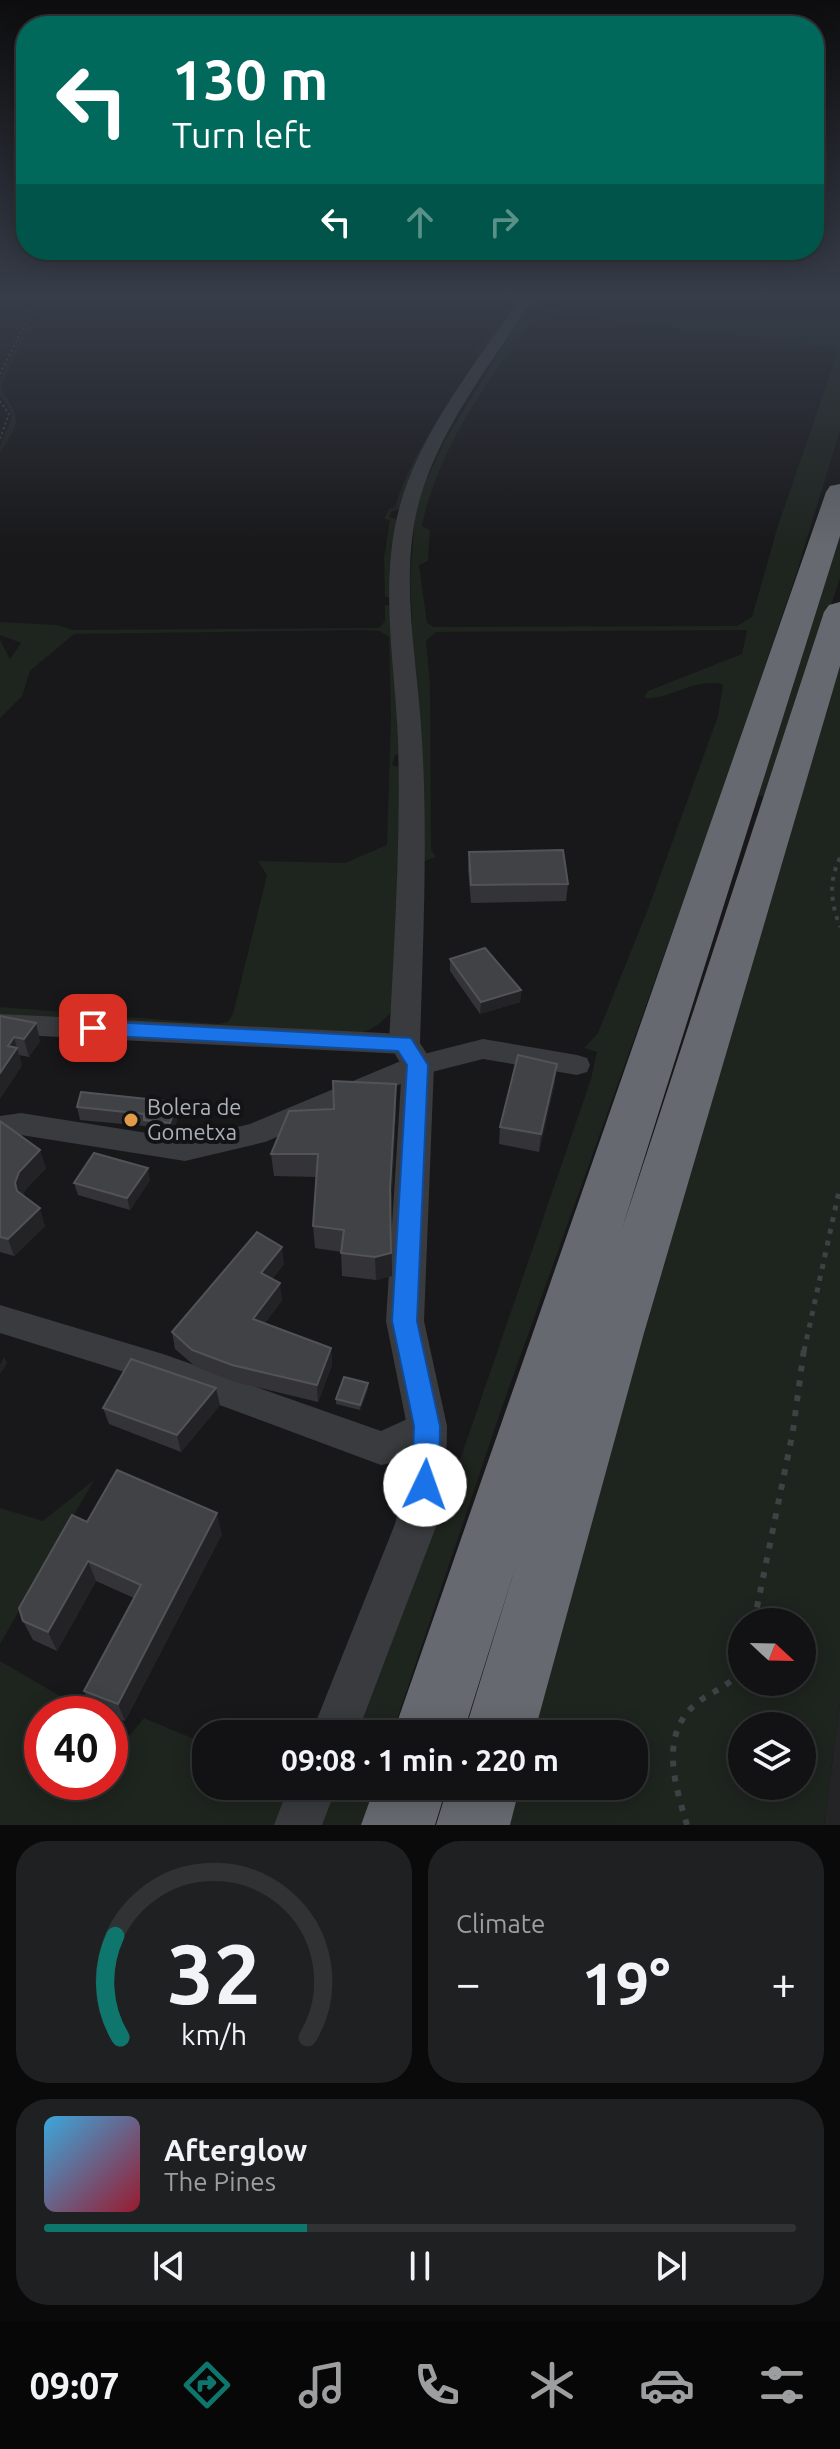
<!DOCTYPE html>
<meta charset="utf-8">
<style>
:root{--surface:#121214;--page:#1f2022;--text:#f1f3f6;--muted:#9c9ea0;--line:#313234;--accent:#0f766e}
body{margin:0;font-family:Ubuntu,sans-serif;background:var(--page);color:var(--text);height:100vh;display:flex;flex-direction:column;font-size:30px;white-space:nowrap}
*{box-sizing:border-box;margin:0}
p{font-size:26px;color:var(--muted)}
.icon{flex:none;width:44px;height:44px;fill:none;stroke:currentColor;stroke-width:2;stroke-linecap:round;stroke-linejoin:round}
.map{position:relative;height:1825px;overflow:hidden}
.details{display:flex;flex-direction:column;gap:16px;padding:16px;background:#0a0a0b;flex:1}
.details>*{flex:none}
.banner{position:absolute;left:16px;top:16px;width:808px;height:244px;border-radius:32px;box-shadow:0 4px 20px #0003,0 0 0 2px var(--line);background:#00695c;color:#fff;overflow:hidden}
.needle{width:52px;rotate:112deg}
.buttons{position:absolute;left:728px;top:1608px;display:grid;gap:16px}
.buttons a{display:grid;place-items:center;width:88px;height:88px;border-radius:50%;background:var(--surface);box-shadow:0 4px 20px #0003,0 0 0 2px var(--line);font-size:40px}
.speed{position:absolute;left:24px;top:1696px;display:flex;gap:16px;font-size:40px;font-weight:700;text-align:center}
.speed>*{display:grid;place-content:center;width:104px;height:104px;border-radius:50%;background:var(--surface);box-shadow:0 4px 20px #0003,0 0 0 2px var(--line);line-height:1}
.speed .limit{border:12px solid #d22;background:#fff;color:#111}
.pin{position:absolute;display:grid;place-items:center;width:68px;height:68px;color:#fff;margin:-34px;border-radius:16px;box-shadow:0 4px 12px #0006}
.me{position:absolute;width:88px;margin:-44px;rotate:3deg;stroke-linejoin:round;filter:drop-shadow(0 0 6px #0008)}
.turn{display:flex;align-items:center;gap:28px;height:168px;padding:0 24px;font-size:36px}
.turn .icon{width:104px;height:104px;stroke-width:2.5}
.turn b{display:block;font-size:56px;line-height:68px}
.lanes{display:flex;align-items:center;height:76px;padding:0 24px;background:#0003;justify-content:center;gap:40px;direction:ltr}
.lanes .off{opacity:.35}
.big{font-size:60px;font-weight:700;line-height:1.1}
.details .widget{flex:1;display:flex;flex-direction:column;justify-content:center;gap:12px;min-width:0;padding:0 28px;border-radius:32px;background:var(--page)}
.details .dial{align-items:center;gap:0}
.dial svg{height:208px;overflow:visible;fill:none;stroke:var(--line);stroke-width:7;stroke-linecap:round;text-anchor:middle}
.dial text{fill:var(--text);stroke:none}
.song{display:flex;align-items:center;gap:24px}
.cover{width:96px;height:96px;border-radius:12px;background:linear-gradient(135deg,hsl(200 70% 55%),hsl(350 70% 35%))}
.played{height:8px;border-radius:4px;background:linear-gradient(90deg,var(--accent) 35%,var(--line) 35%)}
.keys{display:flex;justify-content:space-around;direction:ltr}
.heat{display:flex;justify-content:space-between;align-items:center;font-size:44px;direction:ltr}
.details .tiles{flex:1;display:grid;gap:16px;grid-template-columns:1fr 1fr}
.widget:last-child{grid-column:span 2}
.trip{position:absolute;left:192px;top:1720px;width:456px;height:80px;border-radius:32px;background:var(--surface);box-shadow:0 4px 20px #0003,0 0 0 2px var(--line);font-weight:700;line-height:80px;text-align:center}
.dock{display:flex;height:128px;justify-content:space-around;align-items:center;background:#070708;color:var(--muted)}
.dock .icon{width:56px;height:56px}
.dock .current{color:var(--accent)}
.dock b{font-size:36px;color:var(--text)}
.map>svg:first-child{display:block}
.built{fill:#242427}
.green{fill:#1e241e;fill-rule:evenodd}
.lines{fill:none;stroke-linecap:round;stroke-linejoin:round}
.path-far3{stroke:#3f4245;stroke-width:2;stroke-dasharray:2 3;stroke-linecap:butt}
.path-far2{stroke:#3f4245;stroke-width:4;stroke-dasharray:4 6;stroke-linecap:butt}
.path-far1{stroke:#3f4245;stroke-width:5;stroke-dasharray:5 7;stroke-linecap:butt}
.path{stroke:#3f4245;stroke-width:6;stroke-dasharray:6 9;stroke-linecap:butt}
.minor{fill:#393b3e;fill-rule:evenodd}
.tertiary{fill:#393b3e;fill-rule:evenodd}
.motorway{fill:#66696f;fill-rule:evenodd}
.wall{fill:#343438}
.shaded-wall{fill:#232326}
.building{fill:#414245;stroke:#515357;stroke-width:2}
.route{fill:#1a73e8;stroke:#114b97;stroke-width:2}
.poi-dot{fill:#e09b49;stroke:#131315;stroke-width:3}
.labels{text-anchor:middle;stroke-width:8;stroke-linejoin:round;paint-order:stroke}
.poi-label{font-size:22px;fill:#abb1b8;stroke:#131315;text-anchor:start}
</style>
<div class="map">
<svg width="840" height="1825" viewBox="0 0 840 1825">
<rect width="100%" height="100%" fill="#18181a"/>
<path class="built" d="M840,1703V1825H824Z"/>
<g class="green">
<path d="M42,294H45L2,383L1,389C22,420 20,422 0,453C0,428 25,422 0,396V380Z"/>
<path d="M510,294H525L492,345L479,351L485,354L401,508L391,512L389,517L399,520L393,597H385L384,558L390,520L384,519L389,509L395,507C414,447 447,408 479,355L476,352L501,322Z"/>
<path d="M536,294H550L541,308L623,315L643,298L667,294H840V430L795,578L721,796L500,1413L392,1734H356L462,1454L591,1079L597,1052L584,1048L598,1033L648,909L718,716L723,684C692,678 668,701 644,698L648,691L742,654L747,630L436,632L426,641L430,684L431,850L436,857L421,862L410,576L415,518L420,494L445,440L525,312L535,310L529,306ZM539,311L839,348L777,529L752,617L737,626L434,627L427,623L419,565L428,561L430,530L422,526C433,471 464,416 496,371C510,351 526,332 539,311Z"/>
<path d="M840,519V578L767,798L754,794Z"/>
<path d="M385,605L395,606L402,754L395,755L392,765L401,768L393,1010C373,1032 366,1033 338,1037L0,1015V1007L217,1024L228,1022L233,1014L267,875L258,861L345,863L387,845L391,718L389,637L380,631L361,630L74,634L30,671L22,696L0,718V640L10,659L21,643L0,635V622L57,625L73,630L379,628L385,621Z"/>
<path d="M840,660V1703L824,1825H505L516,1786H634V1734H530L591,1507ZM742,1622H802V1682H742ZM742,1726H802V1786H742Z"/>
<path d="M94,1480L0,1644V1508L43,1521Z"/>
<path d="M0,1661L91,1714H42V1782H110V1725L129,1736L144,1718L206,1744V1786H292L278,1825H0Z"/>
<path d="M336,1786H375L361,1825H321Z"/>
</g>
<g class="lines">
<g class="path-far3">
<path d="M0,374L40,294"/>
<path d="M0,401L9,414L0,439"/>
</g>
<path class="path-far2" d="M840,858C828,882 831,903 840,927"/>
<path class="path-far1" d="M804,1351L840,1187"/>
<g class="path">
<path d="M754,1622L793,1431L804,1349"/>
<path d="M687,1825C675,1784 658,1734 698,1702C714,1690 729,1687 742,1669"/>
</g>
<g class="minor">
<path d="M0,1014L404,1034L413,1037L417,1044L413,1051L404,1054L0,1034Z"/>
<path d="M483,1039L577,1055L587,1058L590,1065L587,1072L577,1075L483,1059L424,1074L265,1142L185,1161L21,1135L0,1138V1116L21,1113L185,1139L250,1124L408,1058Z"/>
<path d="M0,1305L163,1354L381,1431L427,1410L439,1415L444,1426C435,1448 404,1461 381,1465L163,1384L0,1333Z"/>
</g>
<g class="tertiary">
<path d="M523,294H537C493,361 436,431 417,510C400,585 418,664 422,740C428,841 423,942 420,1043L434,1065L424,1321L447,1426L446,1485L437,1524L357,1734H311L395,1524L404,1485L407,1426L386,1321L402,1066L389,1044C394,943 401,841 398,740C395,664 379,584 399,509C420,430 478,361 523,294Z"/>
<path d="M289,1786H337L322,1825H274Z"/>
</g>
<g class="motorway">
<path d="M840,484V536L622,1229L824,612L829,605L840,602V666L644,1333L534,1734H464L516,1565L463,1734H393L826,492L830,486Z"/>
<path d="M375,1786H447L435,1825H361Z"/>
<path d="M448,1786H520L510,1825H436Z"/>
</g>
</g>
<g class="wall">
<path d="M469,852L568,884L566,901L471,903L468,869Z"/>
<path d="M450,959L521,990L520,1002L480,1014L450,971Z"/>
<path d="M0,1016L40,1041L29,1057L19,1055L22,1066Z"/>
<path d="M555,1082L539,1152L499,1144L500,1127Z"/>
<path d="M396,1084V1107L391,1212L392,1276L376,1280L342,1276L341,1252L315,1248L313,1226L317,1177L274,1176L271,1154L334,1109Z"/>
<path d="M177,1102L179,1114L172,1135L146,1132L145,1126L80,1120L77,1107Z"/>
<path d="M0,1121L46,1168L25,1190L23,1195L45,1226L14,1256L0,1252Z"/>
<path d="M150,1180L130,1210L78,1195L74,1183Z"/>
<path d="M284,1264L272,1279L282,1300L265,1323L331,1348L332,1365L318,1402L235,1382L196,1367L175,1349L172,1332Z"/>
<path d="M368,1389L360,1410L336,1404V1399Z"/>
<path d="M220,1405L181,1452L109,1424L103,1408Z"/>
<path d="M87,1522L222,1534L125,1721L110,1716V1714H106L92,1709L84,1691L134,1598L96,1581L57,1651L33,1640L23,1621Z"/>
</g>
<g class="shaded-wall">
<path d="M521,990L520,1002L480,1014L481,1002Z"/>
<path d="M36,1023L40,1041L29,1057L24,1039Z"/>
<path d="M14,1037L22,1066L0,1099V1073L8,1046Z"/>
<path d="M557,1064L555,1082L539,1152L541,1134Z"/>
<path d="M396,1084V1107L391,1212L392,1276L376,1280L375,1257L390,1189Z"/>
<path d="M177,1102L179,1114L172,1135L170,1123Z"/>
<path d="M40,1150L46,1168L25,1190L21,1201L15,1183L19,1172Z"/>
<path d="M148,1168L150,1180L130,1210L127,1198Z"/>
<path d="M40,1208L45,1226L14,1256L8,1239Z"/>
<path d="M282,1247L284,1264L263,1290L261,1273Z"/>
<path d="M280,1283L282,1300L255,1336L253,1319Z"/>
<path d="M331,1348L332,1365L318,1402L317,1385Z"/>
<path d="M4,1357L7,1363L0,1374V1365Z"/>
<path d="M368,1383V1389L360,1410V1405Z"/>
<path d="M216,1388L220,1405L181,1452L177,1435Z"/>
<path d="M217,1513L222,1534L125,1721L118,1704Z"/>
<path d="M88,1561L96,1581L57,1651L48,1632Z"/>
</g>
<g class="building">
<path d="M563,850L568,884L471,885L469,852Z"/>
<path d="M485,948L521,990L481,1002L450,959Z"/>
<path d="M0,1016L36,1023L24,1039L14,1037L8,1046L17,1048L0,1073Z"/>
<path d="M518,1055L557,1064L541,1134L500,1127Z"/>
<path d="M333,1081L396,1084L390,1189L391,1253L375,1257L341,1253L344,1230L313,1226L318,1154H271L289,1111L334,1109Z"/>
<path d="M81,1092L177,1102L170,1123L144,1120V1114L77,1107Z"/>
<path d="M0,1121L40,1150L19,1172L15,1183L17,1191L40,1208L8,1239L0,1237Z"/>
<path d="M94,1153L148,1168L127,1198L74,1183Z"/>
<path d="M257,1232L282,1247L261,1273L280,1283L253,1319L331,1348L317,1385L232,1365L192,1350L172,1332Z"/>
<path d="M131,1359L216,1388L177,1435L103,1408Z"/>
<path d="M344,1377L368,1383L360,1405L336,1399Z"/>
<path d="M117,1470L217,1513L118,1704L84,1691L141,1585L88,1561L48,1632L23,1621L19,1608L72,1515L87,1522Z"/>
</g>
<linearGradient id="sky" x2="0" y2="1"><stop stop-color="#0d0d0e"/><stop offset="0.54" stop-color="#373d49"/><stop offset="1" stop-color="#373d49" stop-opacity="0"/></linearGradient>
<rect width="840" height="549" fill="url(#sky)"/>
<path class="route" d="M93,1021L411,1038L428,1065L417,1321L440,1426L439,1485L435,1494L425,1498L416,1494L412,1485L414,1426L392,1321L407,1065L398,1051L93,1035L86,1033L83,1028L86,1023Z"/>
<circle class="poi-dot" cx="131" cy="1120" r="8"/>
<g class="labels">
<g class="poi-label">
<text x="147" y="1115">Bolera de<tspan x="147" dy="25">Gometxa</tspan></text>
</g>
</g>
</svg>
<div class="buttons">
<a><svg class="needle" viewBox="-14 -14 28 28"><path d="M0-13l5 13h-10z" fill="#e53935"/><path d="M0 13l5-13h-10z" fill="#9c9ea0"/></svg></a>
<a><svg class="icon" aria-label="layers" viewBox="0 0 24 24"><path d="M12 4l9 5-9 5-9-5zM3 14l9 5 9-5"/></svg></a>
</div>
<div class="speed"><div class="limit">40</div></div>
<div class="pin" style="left:93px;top:1028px;background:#d93025"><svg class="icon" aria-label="arrive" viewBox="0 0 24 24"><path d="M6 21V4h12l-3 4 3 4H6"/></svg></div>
<svg class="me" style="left:425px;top:1485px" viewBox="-20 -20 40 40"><circle r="19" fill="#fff"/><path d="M0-13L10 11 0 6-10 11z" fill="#1a73e8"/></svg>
<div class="trip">09:08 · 1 min · 220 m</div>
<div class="banner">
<div class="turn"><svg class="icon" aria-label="left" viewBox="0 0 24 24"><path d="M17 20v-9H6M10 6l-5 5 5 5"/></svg><div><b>130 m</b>Turn left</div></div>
<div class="lanes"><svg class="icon" aria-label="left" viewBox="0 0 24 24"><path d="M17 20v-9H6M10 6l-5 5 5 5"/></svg><svg class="icon off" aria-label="ahead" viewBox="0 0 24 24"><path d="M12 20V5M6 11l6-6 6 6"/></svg><svg class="icon off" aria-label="right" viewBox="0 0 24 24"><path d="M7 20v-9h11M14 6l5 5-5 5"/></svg></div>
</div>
</div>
<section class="details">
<div class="tiles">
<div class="widget dial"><svg viewBox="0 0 100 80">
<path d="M14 69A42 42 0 1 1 86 69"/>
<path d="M14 69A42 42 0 0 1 12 30" stroke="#0f766e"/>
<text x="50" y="56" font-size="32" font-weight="700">32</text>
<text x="50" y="72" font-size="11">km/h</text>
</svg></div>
<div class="widget"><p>Climate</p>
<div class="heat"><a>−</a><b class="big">19°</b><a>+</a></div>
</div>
<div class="widget">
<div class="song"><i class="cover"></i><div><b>Afterglow</b><p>The Pines</p></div></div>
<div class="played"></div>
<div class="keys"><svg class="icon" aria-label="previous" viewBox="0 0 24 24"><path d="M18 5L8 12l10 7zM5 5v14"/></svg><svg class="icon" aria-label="pause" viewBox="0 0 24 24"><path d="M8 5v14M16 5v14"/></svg><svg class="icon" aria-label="next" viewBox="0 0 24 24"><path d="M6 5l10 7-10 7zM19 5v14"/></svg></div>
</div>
</div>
</section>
<nav class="dock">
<b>09:07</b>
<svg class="icon current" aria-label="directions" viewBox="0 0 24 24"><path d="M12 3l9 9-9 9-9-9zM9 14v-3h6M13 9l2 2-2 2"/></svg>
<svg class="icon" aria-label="music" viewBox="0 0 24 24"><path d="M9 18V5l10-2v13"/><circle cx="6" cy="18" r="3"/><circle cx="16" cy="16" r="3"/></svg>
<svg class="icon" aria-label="phone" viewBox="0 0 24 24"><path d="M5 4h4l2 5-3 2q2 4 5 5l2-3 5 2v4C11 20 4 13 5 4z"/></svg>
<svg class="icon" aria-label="climate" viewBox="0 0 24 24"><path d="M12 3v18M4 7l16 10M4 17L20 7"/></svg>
<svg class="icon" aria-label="car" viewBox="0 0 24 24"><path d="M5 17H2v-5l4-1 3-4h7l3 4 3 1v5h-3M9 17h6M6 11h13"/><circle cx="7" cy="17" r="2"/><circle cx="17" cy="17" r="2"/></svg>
<svg class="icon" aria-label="filters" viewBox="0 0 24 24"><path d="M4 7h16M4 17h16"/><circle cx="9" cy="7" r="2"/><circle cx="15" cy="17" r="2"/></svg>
</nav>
